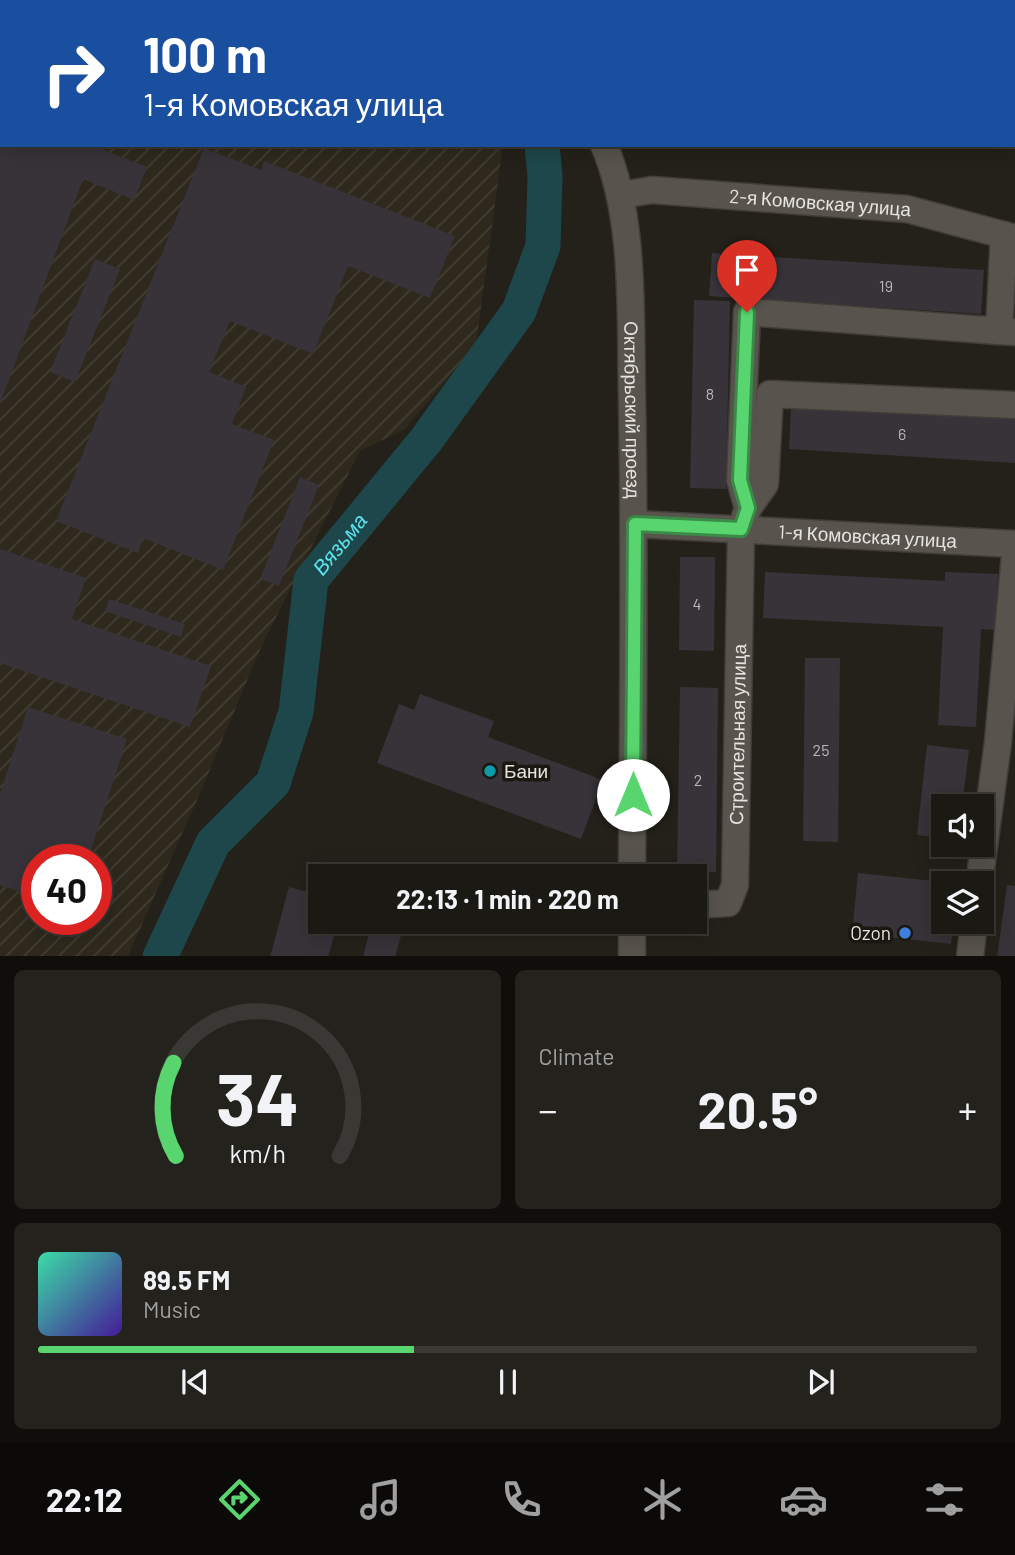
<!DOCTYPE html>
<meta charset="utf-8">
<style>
:root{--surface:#1b1914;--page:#24221d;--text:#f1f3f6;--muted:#a0a0a0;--line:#393834;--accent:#59d56f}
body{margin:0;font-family:Barlow,sans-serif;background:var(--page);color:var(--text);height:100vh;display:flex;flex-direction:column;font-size:26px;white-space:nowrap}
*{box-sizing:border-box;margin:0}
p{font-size:23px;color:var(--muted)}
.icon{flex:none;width:38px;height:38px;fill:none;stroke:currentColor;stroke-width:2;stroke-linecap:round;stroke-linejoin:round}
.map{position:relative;height:956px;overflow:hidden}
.sheet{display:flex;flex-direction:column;gap:14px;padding:14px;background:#0f0e0b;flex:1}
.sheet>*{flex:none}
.hud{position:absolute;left:0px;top:0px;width:1015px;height:147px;box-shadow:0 4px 18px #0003,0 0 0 2px var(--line);background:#1a4fa0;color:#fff;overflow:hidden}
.controls{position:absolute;left:931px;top:794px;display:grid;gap:14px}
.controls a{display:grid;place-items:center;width:63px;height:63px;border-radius:0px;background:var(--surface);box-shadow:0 4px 18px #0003,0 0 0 2px var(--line);font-size:35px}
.speed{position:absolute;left:21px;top:844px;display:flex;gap:14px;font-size:35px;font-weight:700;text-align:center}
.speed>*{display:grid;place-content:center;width:91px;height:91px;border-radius:50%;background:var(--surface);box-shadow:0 4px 18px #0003,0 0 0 2px var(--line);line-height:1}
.speed .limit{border:10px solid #d22;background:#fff;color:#111}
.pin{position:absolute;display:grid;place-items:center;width:60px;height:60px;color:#fff;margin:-72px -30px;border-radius:50% 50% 50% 0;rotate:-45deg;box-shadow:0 0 7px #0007}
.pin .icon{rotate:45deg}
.me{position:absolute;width:77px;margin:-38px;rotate:0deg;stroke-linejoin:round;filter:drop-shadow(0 0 5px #0008)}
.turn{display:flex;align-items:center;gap:24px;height:147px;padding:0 28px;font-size:32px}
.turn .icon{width:91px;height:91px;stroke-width:2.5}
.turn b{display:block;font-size:49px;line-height:60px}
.big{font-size:52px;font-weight:700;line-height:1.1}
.sheet .card{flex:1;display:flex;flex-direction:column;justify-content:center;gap:10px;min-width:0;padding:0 24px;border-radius:10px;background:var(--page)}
.sheet .dial{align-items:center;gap:0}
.dial svg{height:182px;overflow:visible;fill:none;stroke:var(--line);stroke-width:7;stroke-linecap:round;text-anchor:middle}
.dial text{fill:var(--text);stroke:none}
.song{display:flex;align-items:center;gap:21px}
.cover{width:84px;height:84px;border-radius:10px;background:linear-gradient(135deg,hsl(160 70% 55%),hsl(260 70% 35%))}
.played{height:7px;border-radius:4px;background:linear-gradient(90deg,var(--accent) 40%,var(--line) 40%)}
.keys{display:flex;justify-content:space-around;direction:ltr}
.heat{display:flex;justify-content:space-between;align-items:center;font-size:38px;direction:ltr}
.sheet .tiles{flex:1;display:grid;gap:14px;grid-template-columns:1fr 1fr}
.card:last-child{grid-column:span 2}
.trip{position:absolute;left:308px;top:864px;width:399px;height:70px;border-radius:0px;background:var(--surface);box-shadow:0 4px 18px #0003,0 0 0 2px var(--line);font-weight:700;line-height:70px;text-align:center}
.menu{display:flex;height:112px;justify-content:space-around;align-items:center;background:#0b0a08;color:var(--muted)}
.menu .icon{width:49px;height:49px}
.menu .current{color:var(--accent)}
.menu b{font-size:32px;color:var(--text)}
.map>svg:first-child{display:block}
.industrial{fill:url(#industrial-furrows);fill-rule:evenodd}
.forest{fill:url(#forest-firs)}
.water{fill:url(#water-rules);stroke:#597677;stroke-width:2}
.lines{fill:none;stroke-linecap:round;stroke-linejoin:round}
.stream{stroke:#597677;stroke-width:6}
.river{stroke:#1d474a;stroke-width:35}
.building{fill:#373339}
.minor-casing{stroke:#413e39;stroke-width:29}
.minor{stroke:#58544d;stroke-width:26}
.route-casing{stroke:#3a8a48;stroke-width:18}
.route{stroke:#59d56f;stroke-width:12}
.culture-dot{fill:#0f9aa8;stroke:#1b1711;stroke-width:2.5}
.shop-dot{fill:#3f7fe0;stroke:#1b1711;stroke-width:2.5}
.labels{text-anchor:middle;stroke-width:7;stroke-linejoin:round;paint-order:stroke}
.number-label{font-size:16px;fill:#bab8b6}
.street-label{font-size:19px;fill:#e6e4df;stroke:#1b1711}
.poi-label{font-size:19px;fill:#e6e4df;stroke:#1b1711;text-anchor:start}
.water-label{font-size:21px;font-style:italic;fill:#5be4ed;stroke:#1b1711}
</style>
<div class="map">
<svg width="1015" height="957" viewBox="0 0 1015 957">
<defs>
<pattern id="industrial-furrows" width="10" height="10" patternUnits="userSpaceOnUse" patternTransform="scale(1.75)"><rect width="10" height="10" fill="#2f291d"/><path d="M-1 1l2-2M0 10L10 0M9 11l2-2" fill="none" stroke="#433e33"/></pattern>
<pattern id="forest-firs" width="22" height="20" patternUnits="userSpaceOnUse" patternTransform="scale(1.75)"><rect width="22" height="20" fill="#37480a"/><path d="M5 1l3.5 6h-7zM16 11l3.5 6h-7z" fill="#54622d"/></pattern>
<pattern id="water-rules" width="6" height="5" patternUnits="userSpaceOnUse" patternTransform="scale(1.75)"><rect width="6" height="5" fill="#1d474a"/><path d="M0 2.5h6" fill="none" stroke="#3e6164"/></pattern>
</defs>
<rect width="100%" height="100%" fill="#24211a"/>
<path class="industrial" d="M0,0L237,2H2V145H503L476,344L405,429L360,451L262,645L201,791L128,956L0,957ZM37,859H96V919H37Z"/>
<path class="forest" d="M851,0H1015V78L1013,2Z"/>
<path class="water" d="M619,0H819L823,2H616Z"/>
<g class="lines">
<path class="stream" d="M1013,70L1015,69"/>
<g class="river">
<path d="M280,0L281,2"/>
<path id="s1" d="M160,957L213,843L273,783L296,712L311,580L426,440L519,311L543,246L545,176L542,145"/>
</g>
</g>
<g class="building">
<path d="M0,145H92L147,167L134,200L83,179L0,404Z"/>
<path d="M204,148L261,170L264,161L455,236L430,298L348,266L313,354L230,321L209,372L246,387L232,424L274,440L223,570L143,538L138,553L56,521Z"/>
<path d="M712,253L984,270L981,314L709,296Z"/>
<path d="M95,259L120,269L75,382L50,372Z"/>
<path d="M694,300L730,301L726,489L690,488Z"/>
<path d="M791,406L1015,419V463L789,449Z"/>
<path d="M300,477L319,485L279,586L260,579Z"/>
<path d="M0,549L86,578L72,619L211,666L190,727L0,663Z"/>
<path d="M680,557H715L714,651L679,650Z"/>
<path d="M765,572L945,581V572L998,574L995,630L981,629L976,727L938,725L943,627L763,618Z"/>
<path d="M109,599L185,624L181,637L105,611Z"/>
<path d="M805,658H840L838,842L803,841Z"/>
<path d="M680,687L718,688L716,872H677Z"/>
<path d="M420,694L494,721L488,737L603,780L581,839L377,763L399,704L414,710Z"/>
<path d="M28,707L127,739L88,859H37V897L0,885V794Z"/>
<path d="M927,745L969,750L962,807H943V838L917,835Z"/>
<path d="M858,873L943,882V922H954L951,944L852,933Z"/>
<path d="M1007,885L1015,886V957H997Z"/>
<path d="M289,887L320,895V922H338L328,957H270Z"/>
<path d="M372,922L402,932L395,957H363Z"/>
</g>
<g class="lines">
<g class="minor-casing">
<g id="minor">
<path d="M536,0L537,2"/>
<path id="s2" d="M604,145C636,219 630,318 632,398C635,557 633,717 632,877"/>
<path id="s3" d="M621,195L652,190L907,209L1015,238"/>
<path d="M1004,235L999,331L1015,332"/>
<path d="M748,508L740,480L747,312L999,331"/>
<path id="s4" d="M635,524L1015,544"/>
<path d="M979,884L998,742L1015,555"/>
<path id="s5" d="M695,905L728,903L735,885L741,529L748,508L765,484L770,394L1015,405"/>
<path d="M632,957V922"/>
<path d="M970,957L974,922"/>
</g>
</g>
<use href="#minor" class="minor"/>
</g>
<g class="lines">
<g class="route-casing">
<path id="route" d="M633,795L635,524L741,529L748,508L740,480L747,312"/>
</g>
<use href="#route" class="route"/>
</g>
<circle class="culture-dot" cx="490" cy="771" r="7"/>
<circle class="shop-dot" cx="905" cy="933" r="7"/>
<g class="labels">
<g class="number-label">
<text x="886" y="292">19</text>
<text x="710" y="400">8</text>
<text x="902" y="440">6</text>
<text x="697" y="610">4</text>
<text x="821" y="756">25</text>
<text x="698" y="786">2</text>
</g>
<g class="street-label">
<text dy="7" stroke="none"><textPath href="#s3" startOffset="200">2-я Комовская улица</textPath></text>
<text dy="7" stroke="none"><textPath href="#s2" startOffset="268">Октябрьский проезд</textPath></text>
<text dy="7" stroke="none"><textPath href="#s4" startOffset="233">1-я Комовская улица</textPath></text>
<text dy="7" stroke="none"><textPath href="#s5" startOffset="203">Строительная улица</textPath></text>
</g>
<g class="poi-label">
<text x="504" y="778">Бани</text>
<text x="891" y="940" text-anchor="end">Ozon</text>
</g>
<g class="water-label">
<text dy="7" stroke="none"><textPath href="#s1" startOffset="464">Вязьма</textPath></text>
</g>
</g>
</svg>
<div class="controls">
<a><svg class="icon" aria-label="sound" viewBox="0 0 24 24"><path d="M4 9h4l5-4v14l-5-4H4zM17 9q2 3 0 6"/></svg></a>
<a><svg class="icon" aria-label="layers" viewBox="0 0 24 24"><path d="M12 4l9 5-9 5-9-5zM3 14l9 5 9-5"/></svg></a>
</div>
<div class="speed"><div class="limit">40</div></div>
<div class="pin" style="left:747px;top:312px;background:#d93025"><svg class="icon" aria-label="arrive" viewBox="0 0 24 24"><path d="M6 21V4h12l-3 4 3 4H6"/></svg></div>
<svg class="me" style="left:633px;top:795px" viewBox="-20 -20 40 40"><circle r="19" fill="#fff"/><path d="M0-13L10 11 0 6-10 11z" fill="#59d56f"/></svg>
<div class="trip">22:13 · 1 min · 220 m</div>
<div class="hud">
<div class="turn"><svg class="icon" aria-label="right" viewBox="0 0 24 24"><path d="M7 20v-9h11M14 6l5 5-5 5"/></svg><div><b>100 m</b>1-я Комовская улица</div></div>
</div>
</div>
<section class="sheet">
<div class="tiles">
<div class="card dial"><svg viewBox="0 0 100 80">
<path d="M14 69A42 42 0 1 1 86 69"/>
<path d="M14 69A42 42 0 0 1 13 28" stroke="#59d56f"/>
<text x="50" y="56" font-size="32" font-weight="700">34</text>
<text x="50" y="72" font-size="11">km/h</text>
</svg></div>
<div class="card"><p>Climate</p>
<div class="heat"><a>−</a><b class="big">20.5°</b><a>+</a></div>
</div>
<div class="card">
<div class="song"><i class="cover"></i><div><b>89.5 FM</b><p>Music</p></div></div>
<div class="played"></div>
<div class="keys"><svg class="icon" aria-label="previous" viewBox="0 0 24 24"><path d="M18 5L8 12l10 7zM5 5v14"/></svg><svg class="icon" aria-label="pause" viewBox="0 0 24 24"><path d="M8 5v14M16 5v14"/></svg><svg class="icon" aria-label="next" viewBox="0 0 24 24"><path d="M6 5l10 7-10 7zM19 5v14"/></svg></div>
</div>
</div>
</section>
<nav class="menu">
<b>22:12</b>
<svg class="icon current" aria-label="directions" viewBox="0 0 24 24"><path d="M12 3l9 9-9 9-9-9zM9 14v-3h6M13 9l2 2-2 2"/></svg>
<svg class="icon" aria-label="music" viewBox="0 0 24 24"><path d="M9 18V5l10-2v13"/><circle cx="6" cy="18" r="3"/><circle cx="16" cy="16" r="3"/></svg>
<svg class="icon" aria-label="phone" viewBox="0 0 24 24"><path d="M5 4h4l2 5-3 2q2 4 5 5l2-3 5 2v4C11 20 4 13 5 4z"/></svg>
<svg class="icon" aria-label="climate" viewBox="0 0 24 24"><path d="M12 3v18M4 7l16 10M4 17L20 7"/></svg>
<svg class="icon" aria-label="car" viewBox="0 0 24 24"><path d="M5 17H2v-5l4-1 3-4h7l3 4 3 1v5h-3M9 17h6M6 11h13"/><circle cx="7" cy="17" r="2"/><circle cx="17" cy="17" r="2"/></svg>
<svg class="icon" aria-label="filters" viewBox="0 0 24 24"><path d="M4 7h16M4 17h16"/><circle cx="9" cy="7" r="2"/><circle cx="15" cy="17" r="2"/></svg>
</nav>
